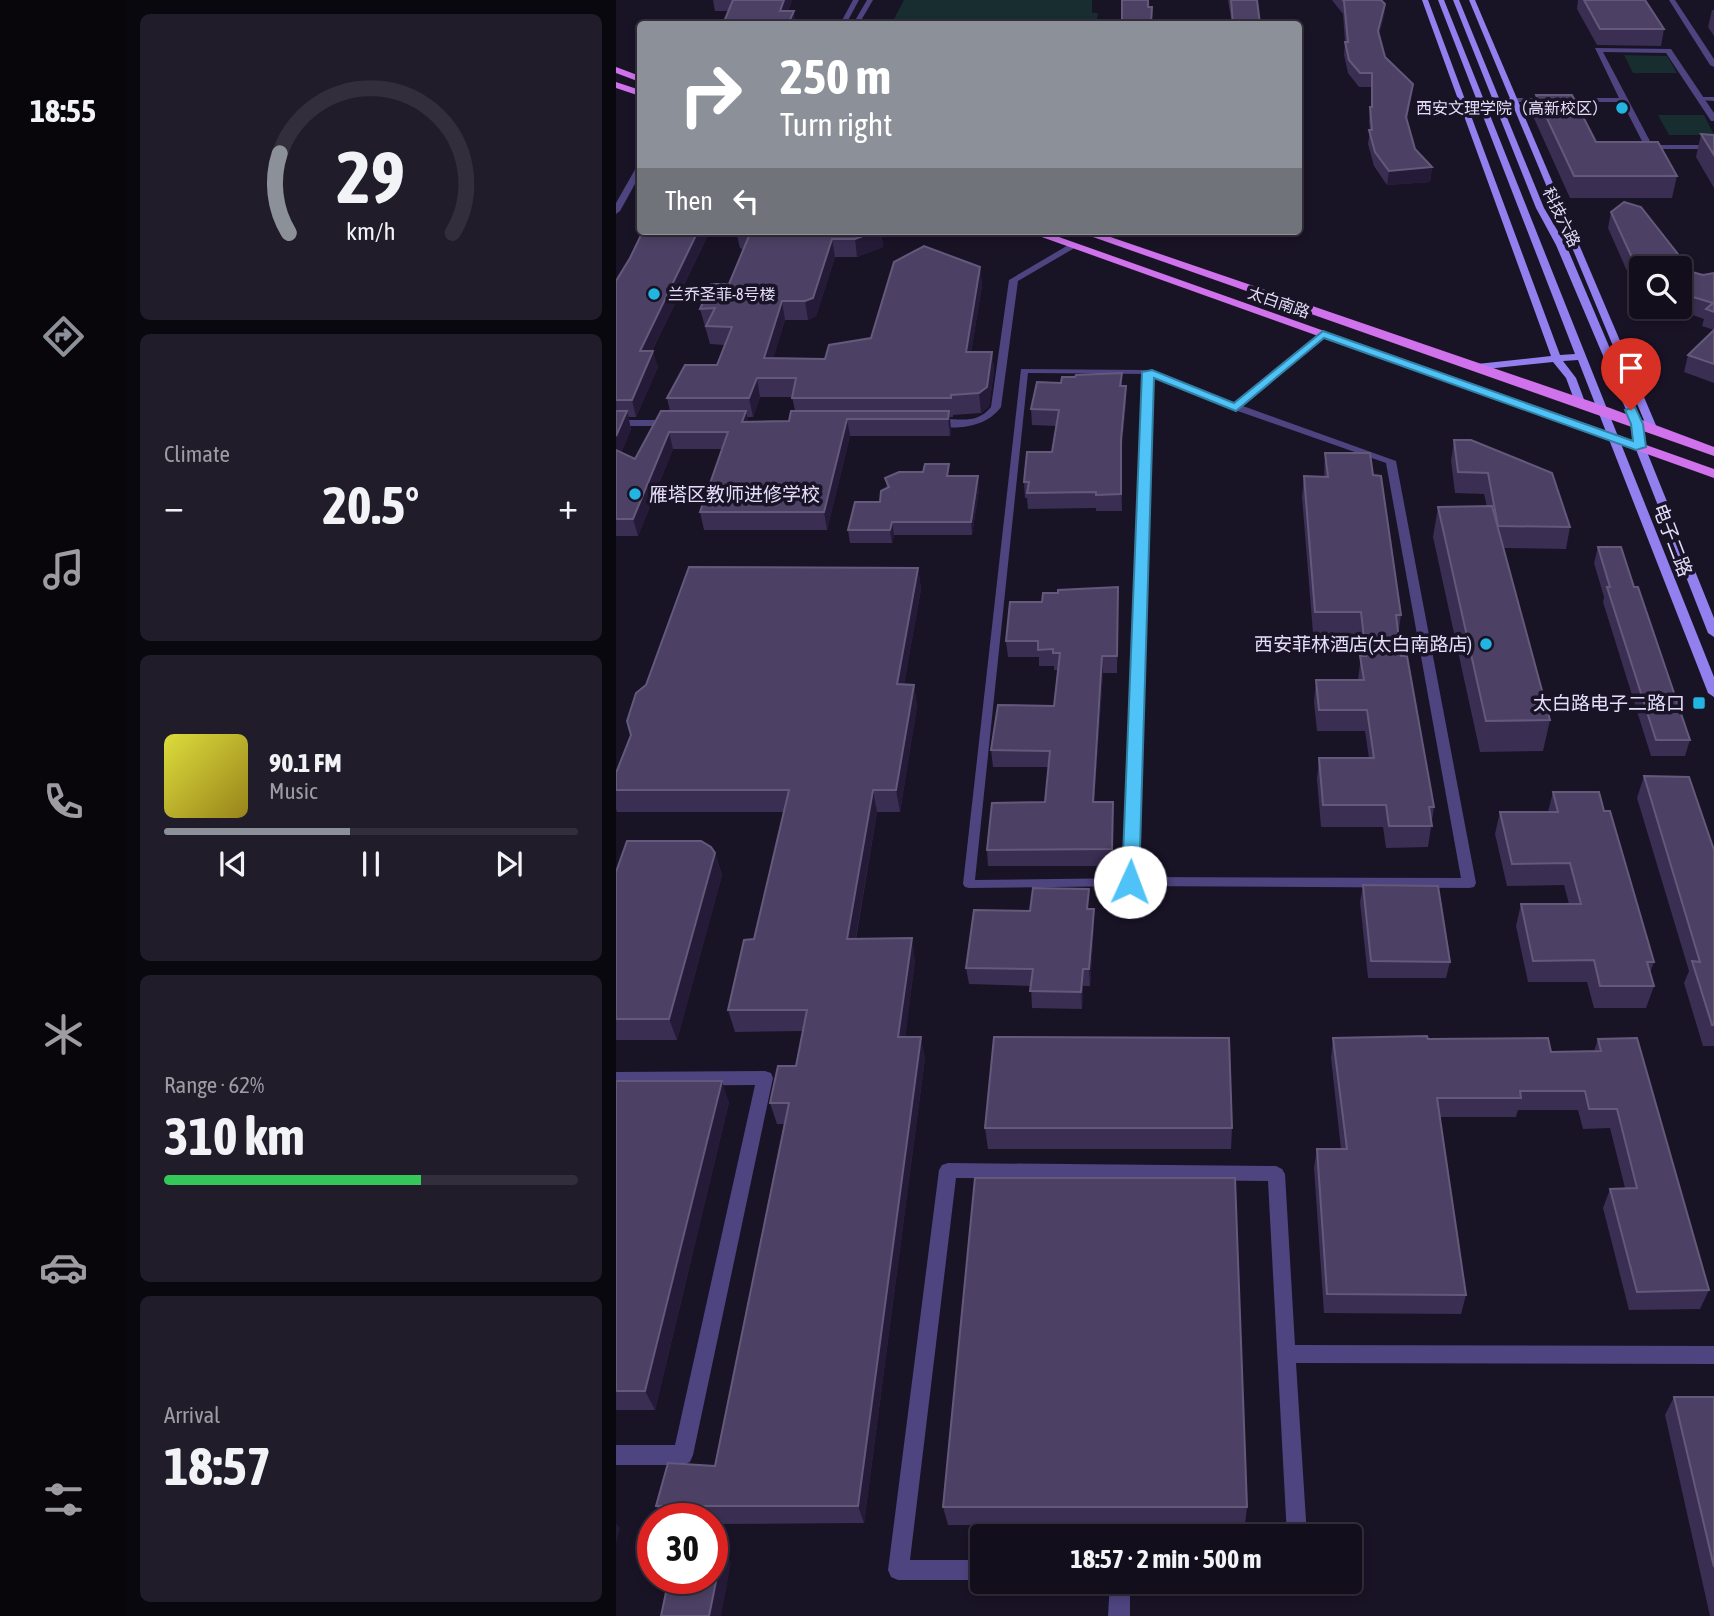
<!DOCTYPE html>
<meta charset="utf-8">
<style>
:root{--surface:#130e1c;--page:#201c29;--text:#f1f3f6;--muted:#9d9ca3;--line:#322e3b;--accent:#8c9099}
body{margin:0;font-family:"Asap Condensed","Noto Sans SC",sans-serif;background:var(--page);color:var(--text);height:100vh;display:flex;flex-direction:column;font-size:26px;white-space:nowrap}
*{box-sizing:border-box;margin:0}
p{font-size:23px;color:var(--muted)}
.icon{flex:none;width:38px;height:38px;fill:none;stroke:currentColor;stroke-width:2;stroke-linecap:round;stroke-linejoin:round}
.map{position:relative;flex:1;overflow:hidden}
.side{display:flex;flex-direction:column;gap:14px;padding:14px;background:#0a080f;width:490px}
.side>*{flex:none}
.hud{position:absolute;left:21px;top:21px;width:665px;height:214px;border-radius:7px;box-shadow:0 4px 10px #0003,0 0 0 2px var(--line);background:#8c9099;color:#fff;overflow:hidden}
.controls{position:absolute;left:1013px;top:256px;display:grid;gap:14px}
.controls a{display:grid;place-items:center;width:63px;height:63px;border-radius:7px;background:var(--surface);box-shadow:0 4px 10px #0003,0 0 0 2px var(--line);font-size:35px}
.speed{position:absolute;left:21px;top:1503px;display:flex;gap:14px;font-size:35px;font-weight:700;text-align:center}
.speed>*{display:grid;place-content:center;width:91px;height:91px;border-radius:50%;background:var(--surface);box-shadow:0 4px 10px #0003,0 0 0 2px var(--line);line-height:1}
.speed .limit{border:10px solid #d22;background:#fff;color:#111}
.pin{position:absolute;display:grid;place-items:center;width:60px;height:60px;color:#fff;margin:-72px -30px;border-radius:50% 50% 50% 0;rotate:-45deg;box-shadow:0 0 7px #0007}
.pin .icon{rotate:45deg}
.me{position:absolute;width:77px;margin:-38px;rotate:2deg;stroke-linejoin:round;filter:drop-shadow(0 0 5px #0008)}
.turn{display:flex;align-items:center;gap:24px;height:147px;padding:0 28px;font-size:32px}
.turn .icon{width:91px;height:91px;stroke-width:2.5}
.turn b{display:block;font-size:49px;line-height:60px}
.then{display:flex;align-items:center;height:66px;padding:0 28px;background:#0003;gap:14px;font-size:26px}
.big{font-size:52px;font-weight:700;line-height:1.1}
.side .widget{flex:1;display:flex;flex-direction:column;justify-content:center;gap:10px;min-width:0;padding:0 24px;border-radius:10px;background:var(--page)}
.side .dial{align-items:center;gap:0}
.dial svg{height:182px;overflow:visible;fill:none;stroke:var(--line);stroke-width:7;stroke-linecap:round;text-anchor:middle}
.dial text{fill:var(--text);stroke:none}
.song{display:flex;align-items:center;gap:21px}
.cover{width:84px;height:84px;border-radius:10px;background:linear-gradient(135deg,hsl(60 70% 55%),hsl(50 70% 35%))}
.played{height:7px;border-radius:4px;background:linear-gradient(90deg,var(--accent) 45%,var(--line) 45%)}
.keys{display:flex;justify-content:space-around;direction:ltr}
.heat{display:flex;justify-content:space-between;align-items:center;font-size:38px;direction:ltr}
.charge{height:10px;border-radius:5px;background:linear-gradient(90deg,#34c759 62%,var(--line) 0)}
.trip{position:absolute;left:354px;top:1524px;width:392px;height:70px;border-radius:7px;background:var(--surface);box-shadow:0 4px 10px #0003,0 0 0 2px var(--line);font-weight:700;line-height:70px;text-align:center}
main{display:flex;flex:1;min-height:0}
.menu{display:flex;flex-direction:column;width:126px;justify-content:space-around;align-items:center;background:#08060b;color:var(--muted)}
.menu .icon{width:49px;height:49px}
.menu .selected{color:var(--accent)}
.menu b{font-size:32px;color:var(--text)}
.map>svg:first-child{display:block}
.green{fill:#172d2f}
.lines{fill:none;stroke-linecap:round;stroke-linejoin:round}
.service{fill:#4e447f;fill-rule:evenodd}
.minor{fill:#4e447f;fill-rule:evenodd}
.tertiary{fill:#4e447f;fill-rule:evenodd}
.secondary{fill:#9180ee;fill-rule:evenodd}
.primary{fill:#cf72ec;fill-rule:evenodd}
.wall{fill:#3a2e52;fill-rule:evenodd}
.shaded-wall{fill:#251b39}
.building{fill:#4c4164;stroke:#64597b;stroke-width:2}
.route{fill:#4fc3f7;stroke:#337fa1;stroke-width:2}
.poi-dot{fill:#22b5e1;stroke:#191326;stroke-width:2.5}
.labels{text-anchor:middle;stroke-width:7;stroke-linejoin:round;paint-order:stroke}
.far-poi-label{font-size:16px;fill:#e4ddfa;stroke:#191326;text-anchor:end}
.far-street-label{font-size:16px;fill:#e4ddfa;stroke:#191326}
.poi-label{font-size:19px;fill:#e4ddfa;stroke:#191326;text-anchor:end}
.street-label{font-size:19px;fill:#e4ddfa;stroke:#191326}
</style>
<main>
<nav class="menu">
<b>18:55</b>
<svg class="icon selected" aria-label="directions" viewBox="0 0 24 24"><path d="M12 3l9 9-9 9-9-9zM9 14v-3h6M13 9l2 2-2 2"/></svg>
<svg class="icon" aria-label="music" viewBox="0 0 24 24"><path d="M9 18V5l10-2v13"/><circle cx="6" cy="18" r="3"/><circle cx="16" cy="16" r="3"/></svg>
<svg class="icon" aria-label="phone" viewBox="0 0 24 24"><path d="M5 4h4l2 5-3 2q2 4 5 5l2-3 5 2v4C11 20 4 13 5 4z"/></svg>
<svg class="icon" aria-label="climate" viewBox="0 0 24 24"><path d="M12 3v18M4 7l16 10M4 17L20 7"/></svg>
<svg class="icon" aria-label="car" viewBox="0 0 24 24"><path d="M5 17H2v-5l4-1 3-4h7l3 4 3 1v5h-3M9 17h6M6 11h13"/><circle cx="7" cy="17" r="2"/><circle cx="17" cy="17" r="2"/></svg>
<svg class="icon" aria-label="filters" viewBox="0 0 24 24"><path d="M4 7h16M4 17h16"/><circle cx="9" cy="7" r="2"/><circle cx="15" cy="17" r="2"/></svg>
</nav>
<section class="side">
<div class="widget dial"><svg viewBox="0 0 100 80">
<path d="M14 69A42 42 0 1 1 86 69"/>
<path d="M14 69A42 42 0 0 1 10 34" stroke="#8c9099"/>
<text x="50" y="56" font-size="32" font-weight="700">29</text>
<text x="50" y="72" font-size="11">km/h</text>
</svg></div>
<div class="widget"><p>Climate</p>
<div class="heat"><a>−</a><b class="big">20.5°</b><a>+</a></div>
</div>
<div class="widget">
<div class="song"><i class="cover"></i><div><b>90.1 FM</b><p>Music</p></div></div>
<div class="played"></div>
<div class="keys"><svg class="icon" aria-label="previous" viewBox="0 0 24 24"><path d="M18 5L8 12l10 7zM5 5v14"/></svg><svg class="icon" aria-label="pause" viewBox="0 0 24 24"><path d="M8 5v14M16 5v14"/></svg><svg class="icon" aria-label="next" viewBox="0 0 24 24"><path d="M6 5l10 7-10 7zM19 5v14"/></svg></div>
</div>
<div class="widget"><p>Range · 62%</p><b class="big">310 km</b><div class="charge"></div></div>
<div class="widget"><p>Arrival</p><b class="big">18:57</b></div>
</section>
<div class="map">
<svg width="1098" height="1616" viewBox="0 0 1098 1616">
<rect width="100%" height="100%" fill="#191326"/>
<g class="green">
<path d="M288,0H476V13H482L481,20L277,21Z"/>
<path d="M1008,55L1051,56L1061,73H1017Z"/>
<path d="M1042,115H1088L1098,135H1053Z"/>
</g>
<g class="lines">
<g class="service">
<path d="M1086,97H1098V101L1084,100L1083,99Z"/>
<path d="M405,369L532,370L536,372L532,374L412,373L359,880L515,878L519,879L520,882L519,885L515,886L353,888L349,887L347,884Z"/>
</g>
<g class="minor">
<path d="M1053,0H1059L1098,59V67L1094,65Z"/>
<path d="M979,48L1055,49L1098,113V121H1095L1050,53L987,52L1036,145H1098V149H1030L1006,102H865L861,100L865,98H1003Z"/>
<path d="M454,244L462,246L402,281L385,407C369,429 338,430 312,425L311,423C329,411 356,431 375,407L393,280Z"/>
<path d="M707,331L712,334L710,336L627,406L780,461L860,883L858,887L853,888L510,886L508,882L527,372L536,370L619,403ZM537,378L616,409L770,463L845,878L522,877Z"/>
<path d="M0,420H58L63,423L58,426H0Z"/>
<path d="M149,1071L155,1073L157,1078L77,1455L74,1462L67,1465H0V1445H59L139,1085L0,1086V1072Z"/>
<path d="M332,1163L660,1166L666,1169L669,1174L679,1345L1098,1346V1364L680,1363L691,1536H671L652,1181L340,1178L294,1560H366V1580H282L275,1577L272,1570L323,1170L326,1165Z"/>
<path d="M494,1582H514V1616H492Z"/>
</g>
<g class="tertiary">
<path d="M237,0H243L230,24H224Z"/>
<path d="M251,0H257L243,24H237Z"/>
<path d="M21,166H24V175L4,211L0,214V203Z"/>
</g>
<g class="secondary">
<path d="M806,0H812L944,355L959,354L822,0H828L1098,677V697L1092,693L962,360L947,361L960,378L969,402L964,405L959,402L950,378L937,362L861,370L856,367L861,364L935,356Z"/>
<path d="M837,0H843L928,208L950,245L1026,424L1029,447L1098,618V637L1092,633L1019,447L1016,424L940,245L920,208Z"/>
<path d="M853,0H859L1042,430L1041,432L1037,433L1032,430Z"/>
</g>
<g class="primary">
<path d="M0,67L24,76V82L0,73Z"/>
<path d="M0,82L24,90V96L0,88Z"/>
<path d="M409,231H426L1098,469V478Z"/>
<path d="M460,231H477L994,408L1098,447V456Z"/>
</g>
</g>
<g class="wall">
<path d="M97,0H176L172,11H99Z"/>
<path d="M612,0H641L644,24H616Z"/>
<path d="M716,0H765L769,4L768,16L763,35L769,57L797,84L791,120L799,149L816,167L814,182L771,185L758,166L752,144L754,130L753,121L754,107H755V87H743L732,73L728,55L729,42L727,14Z"/>
<path d="M962,0H1029L1048,29L1045,46L981,45L961,9Z"/>
<path d="M1096,10H1098V36L1092,27Z"/>
<path d="M920,95L980,142L1061,176L1056,198H954L917,116Z"/>
<path d="M1085,134L1098,135V188L1080,157Z"/>
<path d="M995,212L1076,272L1087,275L1098,273V330L1086,326L1088,319L1056,308L1055,306H1064V268H1026V290H1023L1019,280H1015L992,228Z"/>
<path d="M27,231H94L36,351L42,367L20,417H12L15,429L5,453L19,459L54,411L51,398L101,365L108,345L94,344L84,309L113,284L128,250L124,248L120,231H265L267,247L241,257H219L200,316L192,320H169L157,358L209,359L255,338L364,267L366,286L355,352H376L378,371L373,406L365,413L337,415V417H334L335,429L334,436H234L211,530H88L84,512L106,449H57L22,536H0V281L14,258ZM144,397H176L179,411L173,421L132,422L131,417H137Z"/>
<path d="M1098,330V383L1068,372L1072,355Z"/>
<path d="M506,373V386H510V402L505,456L506,511H480V508L412,509L411,498H409L408,482L436,452L441,426L416,425L415,409L445,383Z"/>
<path d="M838,440L954,527L950,549L887,548L934,720L927,751L864,752L817,537L822,507H871L868,494L839,493L835,461Z"/>
<path d="M709,453L757,475L785,615L782,636L785,656L818,807L812,847L770,848L767,827H705L701,779L703,758H753L749,731H701L698,702L700,680H742L745,656L742,634L697,633L686,497L688,476L708,477Z"/>
<path d="M334,476L363,489L356,535H278L276,543H234L232,530L264,502L271,488L269,478Z"/>
<path d="M982,547L1074,740L1069,756H1035L987,602L988,597L978,563Z"/>
<path d="M302,568L305,589L288,684L298,685L301,706L284,812H261L240,939L299,960L289,1037L309,1058L248,1523L96,1524V1519H47L40,1506L99,1466L168,1124H161L154,1103L180,1066L187,1031L119,1032L112,1010L138,939L168,812H1L0,809V773Z"/>
<path d="M502,587L501,673H487L478,802L497,819L496,866H372L371,850L429,802L433,767H377L375,750L438,706L442,670H438V666H423V657H392L390,641L442,593Z"/>
<path d="M1028,776L1098,850V1046H1087L1068,983L1073,971L1021,798Z"/>
<path d="M937,792L1038,962L1034,973L1038,986L1030,1008H978L971,982H912L900,926L905,904H953L948,885L891,886L879,834L884,812H932Z"/>
<path d="M99,853L106,875L61,1040H0V872Z"/>
<path d="M747,885L834,962L830,978H752L744,902Z"/>
<path d="M478,909V925L474,986H467L466,1009L416,1008L415,986L353,984L350,968L414,911Z"/>
<path d="M717,1038L812,1039L935,1052L978,1051L982,1039L1093,1290L1084,1309L1013,1310L987,1208L994,1189L1009,1188L994,1128L967,1129L962,1110H902L900,1117H824L850,1295L845,1314L708,1313L698,1168L701,1149H725L715,1058Z"/>
<path d="M0,1081L113,1102L39,1410H0Z"/>
<path d="M369,1128H616L615,1149H372Z"/>
<path d="M1058,1397H1098V1616H1094L1049,1415Z"/>
<path d="M327,1507H631L629,1525H332Z"/>
</g>
<g class="shaded-wall">
<path d="M168,0H176L167,24L164,11Z"/>
<path d="M769,4L768,16L761,44L762,31Z"/>
<path d="M178,11L180,24H172Z"/>
<path d="M797,84L795,98L788,131L790,117Z"/>
<path d="M816,167L814,182L771,185L773,171Z"/>
<path d="M82,231H94L28,367L24,351Z"/>
<path d="M260,231H265L267,247L241,257L239,239Z"/>
<path d="M216,239L219,257L200,316L192,320L189,301Z"/>
<path d="M364,267L366,286L352,371L350,352Z"/>
<path d="M166,301L169,320L152,377L148,358Z"/>
<path d="M37,351L42,367L20,417L16,400Z"/>
<path d="M376,352L378,371L373,406L365,413L363,393Z"/>
<path d="M141,378L144,397L137,417L133,398Z"/>
<path d="M510,386V402L505,456L506,511L505,440Z"/>
<path d="M11,411L15,429L0,465V436Z"/>
<path d="M130,411L134,429L126,422Z"/>
<path d="M333,411L335,429L334,436L332,419Z"/>
<path d="M231,419L234,436L211,530L208,512Z"/>
<path d="M53,432L57,449L22,536L17,519Z"/>
<path d="M362,476L363,489L356,535L355,522Z"/>
<path d="M276,522L278,535L276,543L274,530Z"/>
<path d="M302,568L305,589L284,706L281,684Z"/>
<path d="M486,656L487,673L477,819V802Z"/>
<path d="M298,685L301,706L284,812L280,790Z"/>
<path d="M257,790L261,812L236,960L231,939Z"/>
<path d="M99,853L106,875L61,1040L53,1019Z"/>
<path d="M478,909V925L474,986L473,969Z"/>
<path d="M296,938L299,960L287,1058L282,1037Z"/>
<path d="M467,969V986L466,1009L465,992Z"/>
<path d="M305,1037L309,1058L248,1523L242,1506Z"/>
<path d="M106,1081L113,1102L39,1410L29,1391Z"/>
<path d="M0,1523L4,1528L0,1543Z"/>
<path d="M107,1547L115,1563L105,1616H93Z"/>
</g>
<g class="building">
<path d="M117,0H168L164,11H178L172,24H107Z"/>
<path d="M506,0H532V7H536L535,24H506Z"/>
<path d="M615,0H641L644,24H617Z"/>
<path d="M727,0H765L769,4L762,31L769,57L797,84L790,117L799,149L816,167L773,171L759,152L753,130H756L754,107H756V73H744L733,60L729,42H732L728,1Z"/>
<path d="M968,0H1029L1048,29H984Z"/>
<path d="M920,95H956L980,142H1042L1061,176H958Z"/>
<path d="M1085,134L1098,135V155Z"/>
<path d="M1008,202L1025,207L1076,272L1087,275L1098,273V312L1090,309L1097,303L1064,293V268H1026V270L1022,264H1019L995,212Z"/>
<path d="M27,231H82L24,351H37L16,400H0V281L14,258Z"/>
<path d="M122,231H260L239,239H216L197,298L189,301H166L148,358L209,359L213,345L255,338L278,262L308,246L364,267L350,352H376L371,387L363,393L335,395V398H176L180,378H141L133,398H51L69,365H101L116,327L90,326L99,308L84,309L95,284H113L133,236Z"/>
<path d="M1098,330V364L1072,355Z"/>
<path d="M506,373L504,386H510L505,440V494L480,495V492L411,493L413,482H408L411,452H436L443,410L415,409L421,382L445,383L446,377H459L460,375Z"/>
<path d="M0,411H11L0,436Z"/>
<path d="M45,411H130L126,422L173,421L175,411H333L332,419H231L208,512H84L112,432H53L17,519H0V450L19,459Z"/>
<path d="M838,440H855L936,473L954,527L882,526L872,473L842,472Z"/>
<path d="M709,453H754L757,475L765,476L785,615H780L785,656H791L818,807H813L816,826H773L770,805H707L703,758H758L751,710H703L700,680H748L744,656H750L745,612H699L688,476L712,477Z"/>
<path d="M309,464H333L331,476H362L355,522H276L274,530H232L239,502H264L265,491L273,487L269,478L283,472H307Z"/>
<path d="M876,506L934,720L870,721L822,507Z"/>
<path d="M982,547H1005L1018,587H1022L1074,740H1040L991,587H994Z"/>
<path d="M73,567L302,568L281,684L298,685L280,790H257L231,939L296,938L282,1037H305L242,1506H40L52,1463L99,1466L173,1103H154L162,1066H180L191,1010H112L128,940L138,939L173,790H0V773L15,735L11,721L20,693L30,685Z"/>
<path d="M502,587L501,656H486L477,802H497L496,849L371,850L376,803L429,802L434,751L375,750L382,705L438,706L444,653H437V649L422,650V641H390L394,602H426L427,593H442V590Z"/>
<path d="M1028,776L1073,777L1098,850V1025H1096L1076,961L1084,962Z"/>
<path d="M937,792H983L988,811H994L1038,962H1031L1038,986H984L978,960L917,961L905,904H965L954,863L896,864L884,812H942Z"/>
<path d="M11,841H85L95,847L99,853L53,1019H0V872Z"/>
<path d="M747,885L822,886L834,962L755,961Z"/>
<path d="M417,888L473,889L471,909H478L473,969H467L465,992L414,991L417,969L350,968L358,910L414,911Z"/>
<path d="M811,1036L812,1039L932,1038L935,1052L985,1051L982,1039L1021,1038L1093,1290L1021,1292L994,1189L1021,1188L1001,1109H973L969,1091H904L905,1098H821L850,1295L711,1294L701,1149H731L717,1038Z"/>
<path d="M378,1037L613,1038L616,1128H369Z"/>
<path d="M0,1081H106L29,1391H0Z"/>
<path d="M359,1178H619L631,1507H327Z"/>
<path d="M1058,1397H1098V1567Z"/>
<path d="M96,1547H107L93,1616H45L53,1578H96Z"/>
</g>
<path class="route" d="M707,331L1017,441L1015,424L1009,410L1019,407L1027,424L1030,447L1020,450L708,338L620,411L538,378L523,882L520,886H509L506,882L526,372L536,370L618,403Z"/>
<g class="poi-dot">
<circle cx="1006" cy="108" r="7"/>
<circle cx="38" cy="294" r="7"/>
<circle cx="19" cy="494" r="7"/>
<circle cx="870" cy="644" r="7"/>
<rect x="1076" y="696" width="14" height="14" rx="3.5"/>
</g>
<g class="labels">
<g class="far-poi-label">
<text x="992" y="114">西安文理学院（高新校区）</text>
<text x="52" y="300" text-anchor="start">兰乔圣菲-8号楼</text>
</g>
<g class="far-street-label">
<text transform="translate(946 217) rotate(64)" y="6">科技六路</text>
<text transform="translate(663 302) rotate(19)" y="6">太白南路</text>
</g>
<g class="poi-label">
<text x="33" y="501" text-anchor="start">雁塔区教师进修学校</text>
<text x="856" y="651">西安菲林酒店(太白南路店)</text>
<text x="1069" y="710">太白路电子二路口</text>
</g>
<g class="street-label">
<text transform="translate(1057 540) rotate(69)" y="7">电子二路</text>
</g>
</g>
</svg>
<div class="controls">
<a><svg class="icon" aria-label="search" viewBox="0 0 24 24"><circle cx="10" cy="10" r="6"/><path d="M15 15l6 6"/></svg></a>
</div>
<div class="speed"><div class="limit">30</div></div>
<div class="pin" style="left:1015px;top:410px;background:#d93025"><svg class="icon" aria-label="arrive" viewBox="0 0 24 24"><path d="M6 21V4h12l-3 4 3 4H6"/></svg></div>
<svg class="me" style="left:514px;top:882px" viewBox="-20 -20 40 40"><circle r="19" fill="#fff"/><path d="M0-13L10 11 0 6-10 11z" fill="#4fc3f7"/></svg>
<div class="trip">18:57 · 2 min · 500 m</div>
<div class="hud">
<div class="turn"><svg class="icon" aria-label="right" viewBox="0 0 24 24"><path d="M7 20v-9h11M14 6l5 5-5 5"/></svg><div><b>250 m</b>Turn right</div></div>
<div class="then">Then<svg class="icon" aria-label="left" viewBox="0 0 24 24"><path d="M17 20v-9H6M10 6l-5 5 5 5"/></svg></div>
</div>
</div>
</main>
